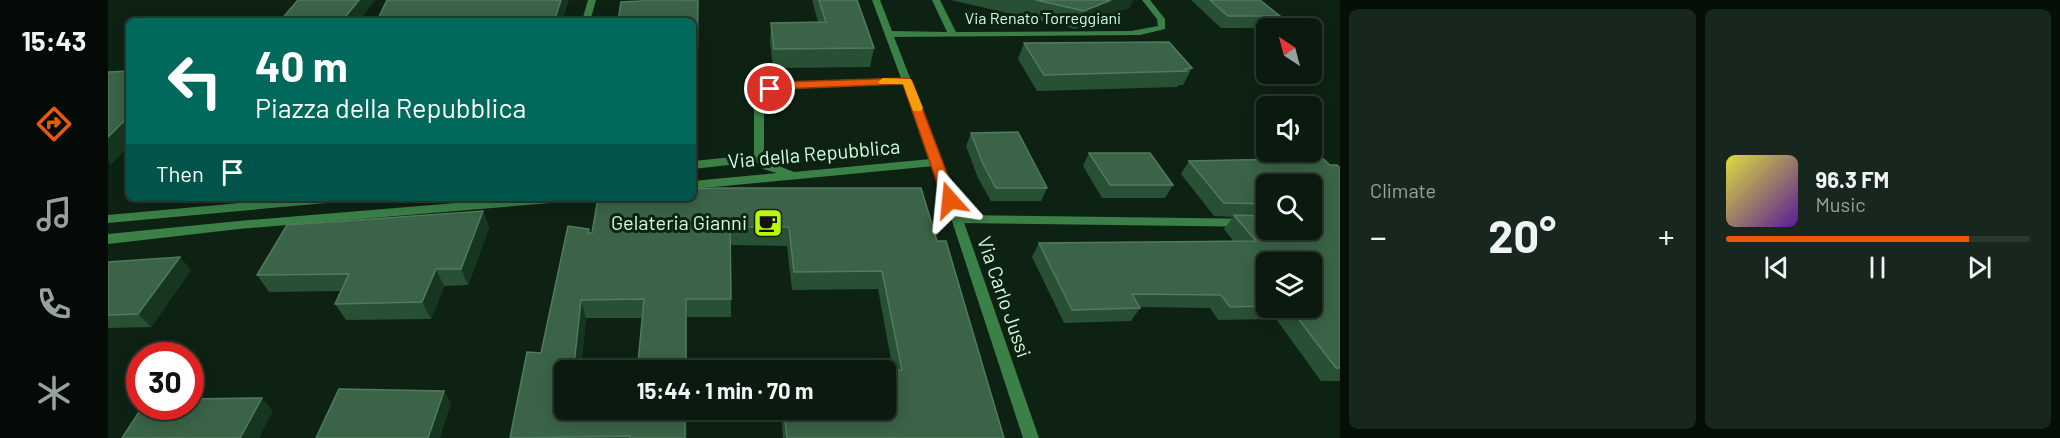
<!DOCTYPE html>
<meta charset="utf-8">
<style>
:root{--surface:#0a1a0f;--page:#18271d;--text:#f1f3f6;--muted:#99a19e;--line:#2a382f;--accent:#ea580c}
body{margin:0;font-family:Barlow,sans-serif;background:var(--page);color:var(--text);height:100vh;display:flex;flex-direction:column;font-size:22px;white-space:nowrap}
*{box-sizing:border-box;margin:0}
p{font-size:20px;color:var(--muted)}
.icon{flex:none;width:33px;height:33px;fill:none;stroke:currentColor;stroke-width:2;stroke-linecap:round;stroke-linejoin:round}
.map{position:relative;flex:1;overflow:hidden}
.side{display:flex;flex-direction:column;gap:9px;padding:9px;background:#060e08;width:720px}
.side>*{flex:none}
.hud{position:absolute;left:18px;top:18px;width:570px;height:183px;border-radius:9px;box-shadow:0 3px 15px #0003,0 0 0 2px var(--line);background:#00695c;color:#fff;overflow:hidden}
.needle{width:39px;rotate:324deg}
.tools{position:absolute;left:1148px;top:18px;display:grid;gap:12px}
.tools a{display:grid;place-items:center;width:66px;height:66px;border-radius:9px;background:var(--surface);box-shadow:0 3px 15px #0003,0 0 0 2px var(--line);font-size:30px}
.speed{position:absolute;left:18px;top:342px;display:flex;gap:12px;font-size:30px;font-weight:700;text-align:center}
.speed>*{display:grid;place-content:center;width:78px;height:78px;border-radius:50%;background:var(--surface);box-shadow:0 3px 15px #0003,0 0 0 2px var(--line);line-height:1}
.speed .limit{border:9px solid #d22;background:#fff;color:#111}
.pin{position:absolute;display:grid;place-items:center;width:51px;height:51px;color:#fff;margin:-26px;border:3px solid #fff;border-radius:50%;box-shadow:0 2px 6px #0007}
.me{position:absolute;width:66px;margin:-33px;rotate:342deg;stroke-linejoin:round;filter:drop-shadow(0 0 4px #0008)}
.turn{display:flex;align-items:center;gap:21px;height:126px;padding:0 30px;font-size:27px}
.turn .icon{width:78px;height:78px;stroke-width:2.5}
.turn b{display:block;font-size:42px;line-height:51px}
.then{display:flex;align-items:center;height:57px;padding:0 30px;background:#0003;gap:12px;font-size:22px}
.big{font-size:45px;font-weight:700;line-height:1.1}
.side .tile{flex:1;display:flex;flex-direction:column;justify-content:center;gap:9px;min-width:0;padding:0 21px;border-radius:9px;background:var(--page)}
.song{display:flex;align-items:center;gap:18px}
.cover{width:72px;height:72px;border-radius:9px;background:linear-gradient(135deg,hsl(60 70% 55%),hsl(270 70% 35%))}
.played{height:6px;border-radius:3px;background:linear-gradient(90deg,var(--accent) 80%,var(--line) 80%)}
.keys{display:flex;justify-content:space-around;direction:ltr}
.heat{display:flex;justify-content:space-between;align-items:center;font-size:33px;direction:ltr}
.side .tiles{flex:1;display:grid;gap:9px;grid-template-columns:repeat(2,1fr)}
.trip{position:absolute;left:446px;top:360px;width:342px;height:60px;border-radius:9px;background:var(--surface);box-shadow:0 3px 15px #0003,0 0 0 2px var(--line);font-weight:700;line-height:60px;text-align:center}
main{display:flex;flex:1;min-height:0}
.menu{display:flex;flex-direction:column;width:108px;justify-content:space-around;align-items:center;background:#040a06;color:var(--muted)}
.menu .icon{width:42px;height:42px}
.menu .on{color:var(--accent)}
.menu b{font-size:27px;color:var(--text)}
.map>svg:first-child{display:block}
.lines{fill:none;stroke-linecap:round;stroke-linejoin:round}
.lane{fill:#3a8047;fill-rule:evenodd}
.street{fill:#3a8047;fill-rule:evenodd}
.wall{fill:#285035;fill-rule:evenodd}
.shaded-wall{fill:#163620}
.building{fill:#3a6347;stroke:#517b5e;stroke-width:1.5;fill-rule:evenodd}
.route{fill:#ea580c;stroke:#983908;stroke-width:1.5}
.slow{fill:#f59e0b}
.labels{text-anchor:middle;stroke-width:6;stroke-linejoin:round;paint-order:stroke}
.far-street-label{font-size:16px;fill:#d0fedc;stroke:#0e2214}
.street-label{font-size:20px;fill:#d0fedc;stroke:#0e2214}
.poi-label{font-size:20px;fill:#d0fedc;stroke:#0e2214;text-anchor:end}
</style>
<main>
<nav class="menu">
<b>15:43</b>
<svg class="icon on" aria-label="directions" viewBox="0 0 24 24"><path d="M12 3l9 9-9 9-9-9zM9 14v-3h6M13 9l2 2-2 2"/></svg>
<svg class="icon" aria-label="music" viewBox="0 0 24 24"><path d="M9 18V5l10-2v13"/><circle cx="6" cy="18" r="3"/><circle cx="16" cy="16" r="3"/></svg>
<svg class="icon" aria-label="phone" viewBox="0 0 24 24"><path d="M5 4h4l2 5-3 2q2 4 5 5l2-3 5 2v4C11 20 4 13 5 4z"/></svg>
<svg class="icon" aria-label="climate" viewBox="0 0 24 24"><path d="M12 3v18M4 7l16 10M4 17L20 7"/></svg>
</nav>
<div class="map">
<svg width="1232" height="438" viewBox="0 0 1232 438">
<rect width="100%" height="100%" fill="#0e2214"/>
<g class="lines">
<path class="lane" d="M848,215L1158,219V227L848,223L842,219Z"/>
<g class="street">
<path d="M480,0H488L482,21H474Z"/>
<path d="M764,0H772L784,31L839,32L824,0H832L848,32L1023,31L1050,26L1049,19L1034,0H1042L1057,19V29L1032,35L786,37L835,162L931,438H915L826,166L585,189V181L669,173L655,169L648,162L585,169V161L646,155V102L651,93L669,83L793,78ZM795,84L823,159L686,172L663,163L656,157V102L658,97L674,88Z"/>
<path d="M185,198H235L229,202L0,223V215Z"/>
<path d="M407,198H461L455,202L131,229L0,244V234L131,221Z"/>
</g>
</g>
<g class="wall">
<path d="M704,0H749L766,48L762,67L665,68L662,41L663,23L710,22Z"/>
<path d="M843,0H1025L1021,8L968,29Z"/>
<path d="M1083,0H1152L1172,16L1164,28H1113Z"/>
<path d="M590,13V96H585V21Z"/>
<path d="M916,43L1084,68L1075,85H1071L1069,87L929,91L910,59Z"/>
<path d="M863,133L939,188L933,201H883L870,178L858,146Z"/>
<path d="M981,153L1065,185L1057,198H994L975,166Z"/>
<path d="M1167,156L1222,165L1232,168V381H1213L1168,319L1110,320L1102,308L1032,307V308L1023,321L956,323L924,257L931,243L1126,242L1116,229L1125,217L1106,216L1073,174L1081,161L1164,159ZM1158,184L1203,230H1158ZM1158,262L1203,308H1158Z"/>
<path d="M490,198L829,241L896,438H675L673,410H777L785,370L770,289L684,290L679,246L623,245V317H579V370H456V410H579V438H402L433,353L481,229L482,233H484ZM478,318H534L530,363L473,365Z"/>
<path d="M375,211L381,228L360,285L336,286L323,319L238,320L227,304L233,291L161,292L149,275Z"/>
<path d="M0,262L83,270L43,327L0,328Z"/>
</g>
<g class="shaded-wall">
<path d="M251,0H267L251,21H234Z"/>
<path d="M453,0H461L454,21H446Z"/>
<path d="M590,0V96L589,80Z"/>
<path d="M1003,0H1025L1021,8L968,29L976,11Z"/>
<path d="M21,116V146L3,165L0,161V137Z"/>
<path d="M375,211L381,228L360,285L353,269Z"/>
<path d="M72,257L83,270L43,327L30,314Z"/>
<path d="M328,269L336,286L323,319L314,302Z"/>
<path d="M578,299L579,317V370H578Z"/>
<path d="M473,300L478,318L473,370L466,365Z"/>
<path d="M336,391L343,403L332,438H320Z"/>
<path d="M154,398L165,411L151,438H132Z"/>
<rect x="577" y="410" width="2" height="28"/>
</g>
<g class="building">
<path d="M190,0H251L234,21H172Z"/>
<path d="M279,0H453L446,21H269Z"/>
<path d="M532,0H590L589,80H585V21H510L513,2L532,1Z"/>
<path d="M711,0H749L766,48L666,49L663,23L718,22Z"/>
<path d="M928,0H1003L976,11Z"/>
<path d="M1102,0H1152L1172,16H1120Z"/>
<path d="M1061,42L1084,68L1077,69L1079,71L936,75L916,43Z"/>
<path d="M21,71V116L0,137V72Z"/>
<path d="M910,132L939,188H888L875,164L863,133Z"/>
<path d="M981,153H1042L1065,185H1002Z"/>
<path d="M1211,155L1222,165H1229L1232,168V368H1228L1182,308H1203V262H1158V306L1122,307L1113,295L1024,294L1032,308L964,310L931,243L1148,241L1126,215L1158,216V230H1203V184H1158V204L1116,203L1081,161L1170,159L1167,156Z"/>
<path d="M610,188H813L829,241H838L896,438H679L676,410H777V371L794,370L774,271L686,272L681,227H622L623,299H578V370H456V410H577V438H522V436L402,438L419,352L433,353L460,226L481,229L480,233H484L490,198H585V189ZM536,299L530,363L466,365L473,300Z"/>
<path d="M375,211L353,269H328L314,302L227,304L241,274L149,275L179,225Z"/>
<path d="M72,257L30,314L0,315V262Z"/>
<path d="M231,389L336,391L320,438H208Z"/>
<path d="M154,398L132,438H14L35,406H82V399Z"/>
</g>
<path class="route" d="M799,78L804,81L849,200L847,203H837L835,200L795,84L673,89L662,92L656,89L672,82Z"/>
<path class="slow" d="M775,78L803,79L815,108L813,111H805L795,84H772L770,82Z"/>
<defs>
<g id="cafe-square" transform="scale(1.5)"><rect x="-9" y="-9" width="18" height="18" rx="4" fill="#bbf605" stroke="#0e2214"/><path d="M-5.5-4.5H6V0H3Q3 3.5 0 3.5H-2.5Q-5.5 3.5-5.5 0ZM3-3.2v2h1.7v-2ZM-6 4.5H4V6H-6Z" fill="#111"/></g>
</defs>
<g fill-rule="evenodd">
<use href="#cafe-square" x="660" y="223"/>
</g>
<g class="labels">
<g class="far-street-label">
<text x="935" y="24">Via Renato Torreggiani</text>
</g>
<g class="street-label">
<text transform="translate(706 154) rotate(-5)" y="7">Via della Repubblica</text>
<text transform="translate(896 297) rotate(71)" y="7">Via Carlo Jussi</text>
</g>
<g class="poi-label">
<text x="639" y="230">Gelateria Gianni</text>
</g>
</g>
</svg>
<div class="tools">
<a><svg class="needle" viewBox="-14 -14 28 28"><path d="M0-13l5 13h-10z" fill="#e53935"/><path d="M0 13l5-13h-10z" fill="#99a19e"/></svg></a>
<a><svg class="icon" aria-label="sound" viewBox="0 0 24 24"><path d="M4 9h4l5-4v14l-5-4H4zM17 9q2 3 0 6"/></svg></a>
<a><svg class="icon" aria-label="search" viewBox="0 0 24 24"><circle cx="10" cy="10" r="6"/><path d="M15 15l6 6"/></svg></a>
<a><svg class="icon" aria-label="layers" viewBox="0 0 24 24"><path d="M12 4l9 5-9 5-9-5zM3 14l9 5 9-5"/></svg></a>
</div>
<div class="speed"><div class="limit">30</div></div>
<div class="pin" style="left:662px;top:89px;background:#d93025"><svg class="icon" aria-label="arrive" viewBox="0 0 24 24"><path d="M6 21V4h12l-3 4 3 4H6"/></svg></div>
<svg class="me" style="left:842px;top:200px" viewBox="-20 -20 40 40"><path d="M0-17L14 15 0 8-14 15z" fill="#ea580c" stroke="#fff" stroke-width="4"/></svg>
<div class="trip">15:44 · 1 min · 70 m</div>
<div class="hud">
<div class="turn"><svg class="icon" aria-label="left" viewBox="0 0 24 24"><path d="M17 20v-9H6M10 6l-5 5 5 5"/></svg><div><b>40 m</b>Piazza della Repubblica</div></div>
<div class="then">Then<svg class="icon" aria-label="arrive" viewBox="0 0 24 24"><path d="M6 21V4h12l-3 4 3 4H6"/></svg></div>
</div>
</div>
<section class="side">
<div class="tiles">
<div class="tile"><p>Climate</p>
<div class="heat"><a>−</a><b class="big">20°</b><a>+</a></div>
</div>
<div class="tile">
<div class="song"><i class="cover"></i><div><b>96.3 FM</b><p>Music</p></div></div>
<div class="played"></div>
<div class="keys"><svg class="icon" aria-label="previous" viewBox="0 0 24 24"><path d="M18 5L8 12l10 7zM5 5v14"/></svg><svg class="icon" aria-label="pause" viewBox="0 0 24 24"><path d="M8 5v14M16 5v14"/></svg><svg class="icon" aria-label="next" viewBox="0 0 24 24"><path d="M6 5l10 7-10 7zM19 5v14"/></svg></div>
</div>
</div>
</section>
</main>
